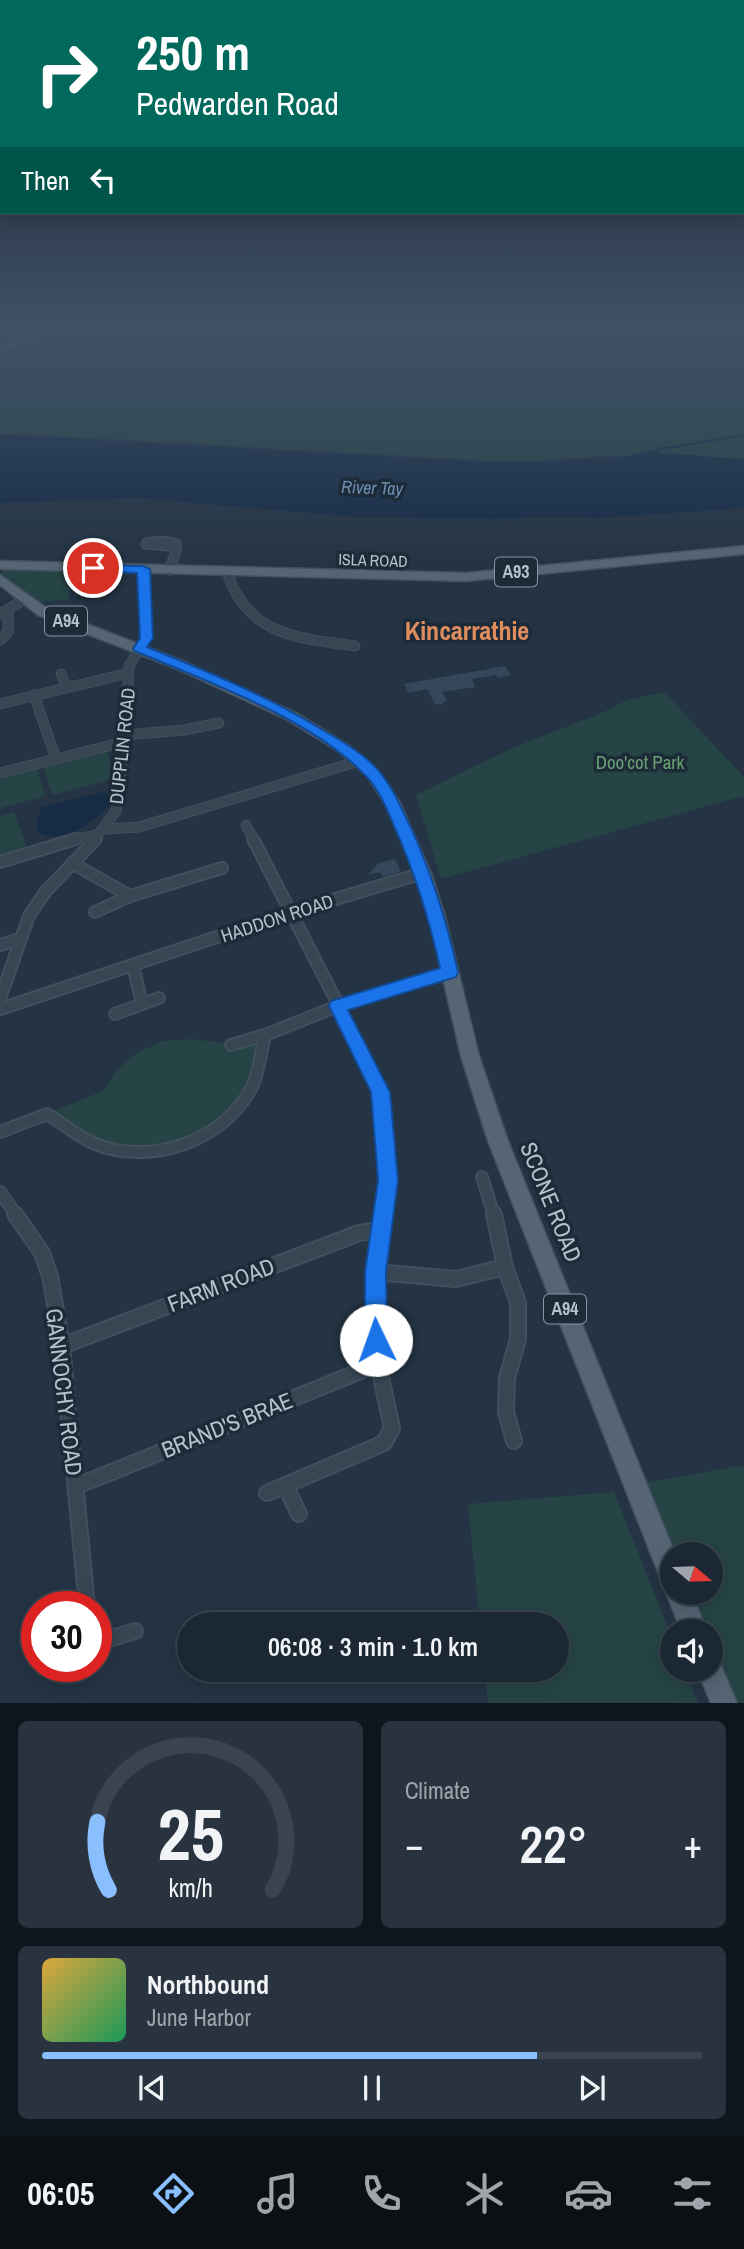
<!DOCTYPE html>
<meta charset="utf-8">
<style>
:root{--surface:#1b2733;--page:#28333f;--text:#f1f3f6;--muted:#a0a5ac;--line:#39444e;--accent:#89bfff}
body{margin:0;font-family:"Archivo Narrow",sans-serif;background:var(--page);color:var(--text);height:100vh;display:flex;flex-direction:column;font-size:26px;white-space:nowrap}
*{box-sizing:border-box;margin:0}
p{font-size:23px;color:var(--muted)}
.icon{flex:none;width:38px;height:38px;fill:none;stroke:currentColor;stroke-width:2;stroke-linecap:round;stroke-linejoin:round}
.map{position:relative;height:1703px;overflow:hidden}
.sheet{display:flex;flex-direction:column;gap:18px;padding:18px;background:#0f151c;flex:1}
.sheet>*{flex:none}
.banner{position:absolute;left:0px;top:0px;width:746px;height:214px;box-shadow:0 4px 18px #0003,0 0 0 2px var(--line);background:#00695c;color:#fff;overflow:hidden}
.needle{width:46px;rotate:109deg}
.tools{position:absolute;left:660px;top:1542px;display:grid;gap:14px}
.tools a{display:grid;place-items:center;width:63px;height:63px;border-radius:50%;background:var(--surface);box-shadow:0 4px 18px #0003,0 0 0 2px var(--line);font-size:35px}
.speed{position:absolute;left:21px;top:1591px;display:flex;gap:14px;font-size:35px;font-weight:700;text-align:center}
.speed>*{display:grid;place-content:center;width:91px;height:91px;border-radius:50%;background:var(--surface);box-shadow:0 4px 18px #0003,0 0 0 2px var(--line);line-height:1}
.speed .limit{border:10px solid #d22;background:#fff;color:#111}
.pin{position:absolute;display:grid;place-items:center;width:60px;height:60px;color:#fff;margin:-30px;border:4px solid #fff;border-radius:50%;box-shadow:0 2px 7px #0007}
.me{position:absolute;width:77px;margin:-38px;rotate:357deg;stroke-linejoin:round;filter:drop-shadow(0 0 5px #0008)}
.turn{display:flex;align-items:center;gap:24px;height:147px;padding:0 21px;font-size:32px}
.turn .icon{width:91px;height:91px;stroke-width:2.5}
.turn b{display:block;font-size:49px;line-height:60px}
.then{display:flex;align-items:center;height:66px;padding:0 21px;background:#0003;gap:14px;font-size:26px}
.big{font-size:52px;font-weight:600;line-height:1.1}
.sheet .card{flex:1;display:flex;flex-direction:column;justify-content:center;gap:10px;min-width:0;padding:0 24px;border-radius:10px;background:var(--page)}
.sheet .dial{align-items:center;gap:0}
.dial svg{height:182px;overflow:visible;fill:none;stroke:var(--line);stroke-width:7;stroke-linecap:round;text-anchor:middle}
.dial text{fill:var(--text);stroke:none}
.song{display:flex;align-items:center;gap:21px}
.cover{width:84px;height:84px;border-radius:10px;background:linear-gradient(135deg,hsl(40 70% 55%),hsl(150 70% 35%))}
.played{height:7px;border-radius:4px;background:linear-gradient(90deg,var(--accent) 75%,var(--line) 75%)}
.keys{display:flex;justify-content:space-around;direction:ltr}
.heat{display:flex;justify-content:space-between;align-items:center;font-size:38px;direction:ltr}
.sheet .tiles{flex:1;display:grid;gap:18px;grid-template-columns:1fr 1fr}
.card:last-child{grid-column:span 2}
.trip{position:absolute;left:177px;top:1612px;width:392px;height:70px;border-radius:35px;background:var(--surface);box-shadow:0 4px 18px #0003,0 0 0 2px var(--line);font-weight:600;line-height:70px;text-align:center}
.dock{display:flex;height:112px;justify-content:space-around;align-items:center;background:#0b1014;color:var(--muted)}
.dock .icon{width:49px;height:49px}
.dock .on{color:var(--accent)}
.dock b{font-size:32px;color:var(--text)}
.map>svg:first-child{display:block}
.green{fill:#264445}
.water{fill:#152c44}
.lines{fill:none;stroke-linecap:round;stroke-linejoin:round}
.stream{stroke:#152c44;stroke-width:2}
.building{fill:#35485b}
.street-far3-casing{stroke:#424f5d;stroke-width:9}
.street-far2-casing{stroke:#424f5d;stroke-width:11}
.street-far1-casing{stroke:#424f5d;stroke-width:14}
.street-casing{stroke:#424f5d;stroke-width:18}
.primary-casing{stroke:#424f5d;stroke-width:3}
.street-far3{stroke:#384654;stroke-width:6}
.street-far2{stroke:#384654;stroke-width:9}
.street-far1{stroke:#384654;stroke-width:10}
.street{stroke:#384654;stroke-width:14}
.primary{fill:#566574;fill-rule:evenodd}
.route{fill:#1a73e8;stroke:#114b97;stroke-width:2}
.labels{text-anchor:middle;stroke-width:7;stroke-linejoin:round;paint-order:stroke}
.far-street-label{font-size:16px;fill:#b6c1cd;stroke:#1d2b39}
.far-water-label{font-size:18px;font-style:italic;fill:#6c8eb0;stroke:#1d2b39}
.shield{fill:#1d2b39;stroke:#8894a1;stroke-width:2}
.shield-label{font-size:18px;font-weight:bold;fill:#b6c1cd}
.street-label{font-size:19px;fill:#b6c1cd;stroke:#1d2b39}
.park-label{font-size:19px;fill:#6aa173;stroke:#1d2b39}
.near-street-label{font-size:23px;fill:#b6c1cd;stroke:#1d2b39}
.district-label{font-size:26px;font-weight:bold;fill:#e08d5e;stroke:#1d2b39}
</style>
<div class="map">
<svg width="744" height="1703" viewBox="0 0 744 1703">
<rect width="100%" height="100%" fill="#243444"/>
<g class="green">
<path d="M240,327H306L302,330L305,332L402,330L403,327H601L680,335L744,352V458L594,456L535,461L481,460L0,433V353L39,338L178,332V336L282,332H241Z"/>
<path d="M6,568L81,570L71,579L68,600L35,602L0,574Z"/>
<path d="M664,692L744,777V796L441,879L416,795L514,747L602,713L627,700Z"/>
<path d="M107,752L117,778L52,795L43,768Z"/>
<path d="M37,769L46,796L0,808V778Z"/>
<path d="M14,812L27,848L0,856V816Z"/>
<path d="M265,1035L252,1087L211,1133L138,1154L93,1143L47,1114L103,1091L117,1070L137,1053L163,1041L192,1039L231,1044Z"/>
<path d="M744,1465V1703H734L711,1649L710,1631H703L688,1593L710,1592V1554H673L645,1483Z"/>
<path d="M614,1492L672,1637V1670H685L698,1703H488L485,1670H556V1624H480L468,1504Z"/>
</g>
<g class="water">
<path d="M0,435L485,462H547L629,456L666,446L670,448L661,450L660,453L744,459V508L602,518L542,517L497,519L355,517L139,498L0,503Z"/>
<path d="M104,792L109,794V805C97,822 52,850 36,829L41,807Z"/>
</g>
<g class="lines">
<path class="stream" d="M668,448L744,435"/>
</g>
<g class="building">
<path d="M505,666L511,675L498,678L496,675L472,679L475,687L442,692L447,700L441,705L435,704L427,689L409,693L404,684Z"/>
<path d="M395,859L401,871L383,877L380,872L367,875L379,863Z"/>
</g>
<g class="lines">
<g class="street-far3-casing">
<g id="street-far3">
<path d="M35,334L184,327"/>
<path d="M162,540L177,543V548L145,545L146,542Z"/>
<path d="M177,551V548"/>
</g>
</g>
<g class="street-far2-casing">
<g id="street-far2">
<path d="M169,570L177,549"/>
<path d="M227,571C246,635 297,638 355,646"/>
<path d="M0,614L25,599"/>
<path d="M0,640L8,632V610"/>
<path d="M61,674L67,687"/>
<path d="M34,695L56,759"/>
<path d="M0,704L129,673"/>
<path d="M125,735L184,730L219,723"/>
<path d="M0,773L124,742"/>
<path d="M246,825L254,840"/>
<path d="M105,829L139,827L359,761"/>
<path d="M70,840L98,835"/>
<path d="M94,840L116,811L125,735L129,666L146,638L143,569"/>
</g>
</g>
<g class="street-far1-casing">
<g id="street-far1">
<path d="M253,839L357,1041L380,1092L388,1180L383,1216"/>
<path d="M0,862L76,839"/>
<path d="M72,863L130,896L222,868"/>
<path d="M95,912L130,896"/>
<path d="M0,945L19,939"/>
<path d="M133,965L142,1004"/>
<path d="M0,999L29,916L46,891L96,839"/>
<path d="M0,1009L292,912L423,873"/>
<path d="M115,1014L159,998"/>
<path d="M231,1045L265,1035"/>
<path d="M0,1132L47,1114C62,1123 77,1136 93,1143C148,1167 224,1142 252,1087C259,1073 261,1051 265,1035L338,1006L449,972"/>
<path d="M482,1177L494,1216"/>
<path d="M0,1192L17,1216"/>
</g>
</g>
<g class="street-casing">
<g id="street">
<path d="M15,1214L42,1253L50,1276L62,1346L87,1606"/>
<path d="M494,1214L505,1267L518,1303V1339L507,1378L506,1412L514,1441"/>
<path d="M375,1272L456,1279L505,1267"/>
<path d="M62,1346L359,1233L381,1230"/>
<path d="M77,1481L83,1483L92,1480L378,1364"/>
<path d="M285,1485L299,1514"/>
<path d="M267,1493L384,1443L392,1428C384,1391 375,1354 373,1316C372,1282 378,1248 383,1214"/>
<path d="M96,1643L135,1631"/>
</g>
</g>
<g class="primary-casing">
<g id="primary">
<path d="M37,327H47L33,340L0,353V347L27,336Z"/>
<path d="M744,546V554L466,581L0,569V561L466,573Z"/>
<path d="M0,575L48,609L185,662L296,713L348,745L377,770L400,803L431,873L444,913L479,1056L508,1141L675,1554H672V1592H691L707,1631H681L666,1592L667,1587L663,1586L660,1577L488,1141L461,1056L428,913L415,873L385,804L367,776L338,751L286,719L175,668L38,615L0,585Z"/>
<path d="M710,1657L719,1661L737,1703H711L697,1670H710Z"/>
</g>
</g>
<use href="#street-far3" class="street-far3"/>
<use href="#street-far2" class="street-far2"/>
<use href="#street-far1" class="street-far1"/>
<use href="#street" class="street"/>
<use href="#primary" class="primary"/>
</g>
<linearGradient id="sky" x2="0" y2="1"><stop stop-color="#141d25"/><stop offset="0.58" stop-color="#3f5067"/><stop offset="1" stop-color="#3f5067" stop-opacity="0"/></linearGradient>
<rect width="744" height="565" fill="url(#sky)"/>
<path class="route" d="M93,565L143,566L150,569L153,638L147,647C209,672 270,697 326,732C344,742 364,754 378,770C393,787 402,810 412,830C433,877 447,922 458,972L456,977L348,1010L390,1092L398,1180L386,1272L387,1340L383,1347L376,1351L368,1347L365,1340V1272L378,1180L371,1092L329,1006L331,1001L440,968C429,918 415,873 394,826C387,809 379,789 365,775C310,718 208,682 135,651L133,649L140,638L137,573L89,571V566Z"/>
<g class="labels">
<g class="far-street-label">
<text transform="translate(373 560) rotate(2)" y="6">ISLA ROAD</text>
</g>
<g class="far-water-label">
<text transform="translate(372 488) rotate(2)" y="6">River Tay</text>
</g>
<g class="shield">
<rect x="495" y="557.5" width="42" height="29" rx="5"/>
<rect x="45" y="606.5" width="42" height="29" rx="5"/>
<rect x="544" y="1294.5" width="42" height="29" rx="5"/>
</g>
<g class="shield-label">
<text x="516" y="578">A93</text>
<text x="66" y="627">A94</text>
<text x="565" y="1315">A94</text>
</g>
<g class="street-label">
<text transform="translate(122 746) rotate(-84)" y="7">DUPPLIN ROAD</text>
<text transform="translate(277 918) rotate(-18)" y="7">HADDON ROAD</text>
</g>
<g class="park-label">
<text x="640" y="769">Doo'cot Park</text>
</g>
<g class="near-street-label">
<text transform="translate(551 1202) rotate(68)" y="8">SCONE ROAD</text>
<text transform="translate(221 1285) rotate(-21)" y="8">FARM ROAD</text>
<text transform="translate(64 1392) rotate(83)" y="8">GANNOCHY ROAD</text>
<text transform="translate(227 1425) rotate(-22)" y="8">BRAND'S BRAE</text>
</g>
<g class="district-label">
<text x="467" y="640">Kincarrathie</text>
</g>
</g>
</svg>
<div class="tools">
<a><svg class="needle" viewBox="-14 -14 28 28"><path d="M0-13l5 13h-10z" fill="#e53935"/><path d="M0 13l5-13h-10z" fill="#a0a5ac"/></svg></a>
<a><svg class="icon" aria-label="sound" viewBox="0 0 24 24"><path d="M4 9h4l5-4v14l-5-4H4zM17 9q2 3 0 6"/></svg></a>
</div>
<div class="speed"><div class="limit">30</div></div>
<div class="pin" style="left:93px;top:568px;background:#d93025"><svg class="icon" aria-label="arrive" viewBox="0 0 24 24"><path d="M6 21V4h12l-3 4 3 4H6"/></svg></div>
<svg class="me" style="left:376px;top:1340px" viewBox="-20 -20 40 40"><circle r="19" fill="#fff"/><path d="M0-13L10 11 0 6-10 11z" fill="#1a73e8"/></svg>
<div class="trip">06:08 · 3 min · 1.0 km</div>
<div class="banner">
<div class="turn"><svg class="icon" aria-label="right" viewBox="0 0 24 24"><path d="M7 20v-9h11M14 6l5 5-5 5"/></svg><div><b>250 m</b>Pedwarden Road</div></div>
<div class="then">Then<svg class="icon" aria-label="left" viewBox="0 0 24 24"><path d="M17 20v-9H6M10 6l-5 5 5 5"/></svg></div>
</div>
</div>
<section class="sheet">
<div class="tiles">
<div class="card dial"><svg viewBox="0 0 100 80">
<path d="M14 69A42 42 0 1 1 86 69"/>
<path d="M14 69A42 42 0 0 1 9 39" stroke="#89bfff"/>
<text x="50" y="56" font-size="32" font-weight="700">25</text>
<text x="50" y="72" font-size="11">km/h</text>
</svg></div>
<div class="card"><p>Climate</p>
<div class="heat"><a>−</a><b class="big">22°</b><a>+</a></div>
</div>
<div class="card">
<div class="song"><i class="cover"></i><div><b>Northbound</b><p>June Harbor</p></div></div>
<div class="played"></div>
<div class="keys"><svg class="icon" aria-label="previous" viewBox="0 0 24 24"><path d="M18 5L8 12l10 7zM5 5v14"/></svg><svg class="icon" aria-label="pause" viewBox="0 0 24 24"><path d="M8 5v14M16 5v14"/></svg><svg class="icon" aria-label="next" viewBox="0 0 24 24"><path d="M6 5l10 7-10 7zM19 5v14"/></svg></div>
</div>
</div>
</section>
<nav class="dock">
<b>06:05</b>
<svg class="icon on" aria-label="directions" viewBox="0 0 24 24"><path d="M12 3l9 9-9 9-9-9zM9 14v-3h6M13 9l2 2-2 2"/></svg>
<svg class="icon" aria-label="music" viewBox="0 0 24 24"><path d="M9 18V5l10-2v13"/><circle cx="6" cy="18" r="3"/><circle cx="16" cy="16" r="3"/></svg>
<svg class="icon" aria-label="phone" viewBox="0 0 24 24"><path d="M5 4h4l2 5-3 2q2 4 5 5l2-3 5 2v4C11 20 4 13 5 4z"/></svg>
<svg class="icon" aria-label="climate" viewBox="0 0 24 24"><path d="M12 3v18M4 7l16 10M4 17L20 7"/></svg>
<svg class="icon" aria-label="car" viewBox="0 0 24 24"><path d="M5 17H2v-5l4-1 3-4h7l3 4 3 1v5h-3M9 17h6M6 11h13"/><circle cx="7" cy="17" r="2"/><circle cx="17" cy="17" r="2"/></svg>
<svg class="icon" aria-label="filters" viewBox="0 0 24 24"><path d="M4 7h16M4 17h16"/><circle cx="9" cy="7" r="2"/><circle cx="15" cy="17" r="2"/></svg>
</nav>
